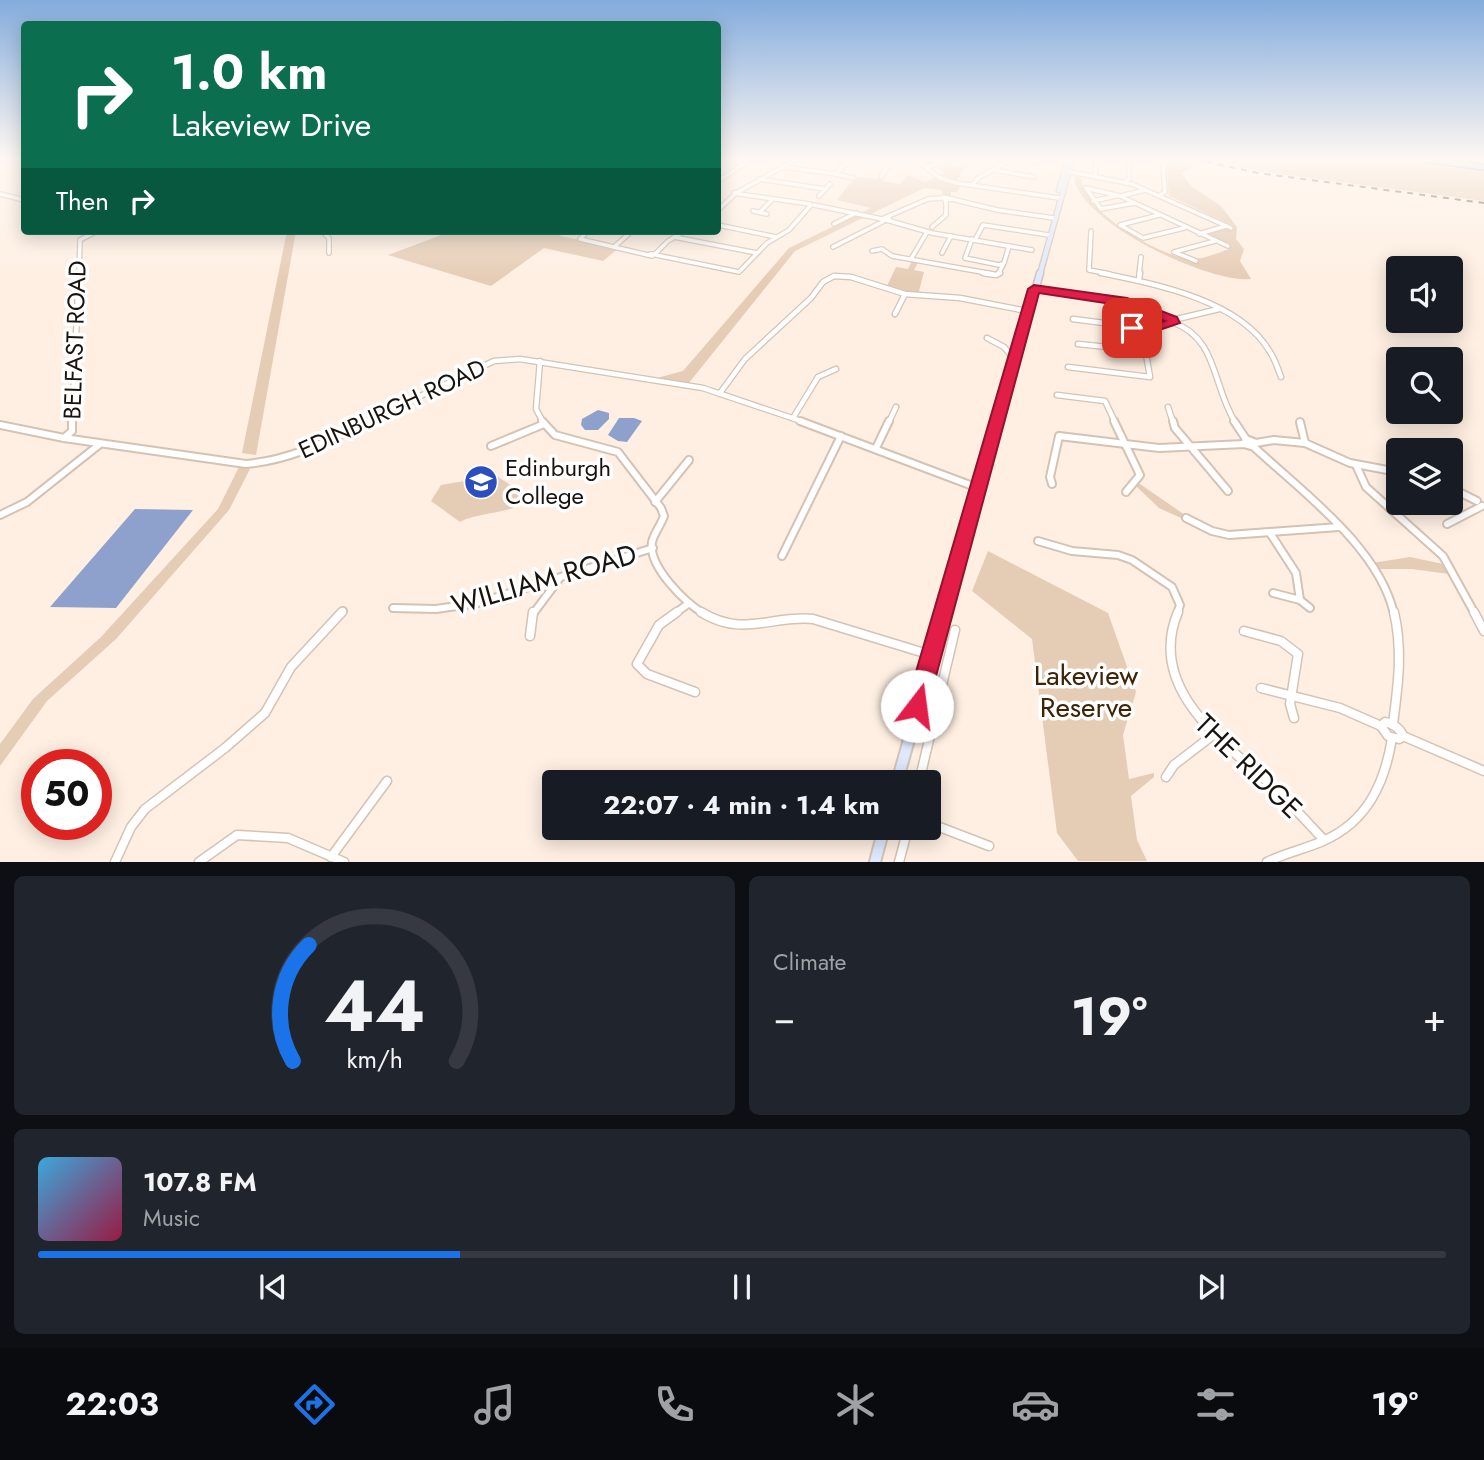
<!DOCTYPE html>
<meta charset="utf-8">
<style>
:root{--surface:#171b24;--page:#20242c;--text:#f1f3f6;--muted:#9ea1a6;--line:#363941;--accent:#1a73e8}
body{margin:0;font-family:Jost,sans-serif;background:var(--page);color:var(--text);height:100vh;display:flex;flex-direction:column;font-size:26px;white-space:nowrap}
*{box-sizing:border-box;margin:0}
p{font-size:23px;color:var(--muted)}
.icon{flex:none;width:38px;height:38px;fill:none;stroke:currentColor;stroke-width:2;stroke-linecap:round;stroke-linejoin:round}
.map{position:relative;height:862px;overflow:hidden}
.sheet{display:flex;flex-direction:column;gap:14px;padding:14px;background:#0d0f14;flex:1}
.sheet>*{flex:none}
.hud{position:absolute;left:21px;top:21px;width:700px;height:214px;border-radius:7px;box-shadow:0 4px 18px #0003;background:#0b6e4f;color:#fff;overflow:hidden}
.buttons{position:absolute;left:1386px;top:256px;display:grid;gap:14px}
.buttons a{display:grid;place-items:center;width:77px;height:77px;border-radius:7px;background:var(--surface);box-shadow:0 4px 18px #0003;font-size:35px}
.speed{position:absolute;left:21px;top:749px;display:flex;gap:14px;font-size:35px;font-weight:700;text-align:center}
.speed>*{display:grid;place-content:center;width:91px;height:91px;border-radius:50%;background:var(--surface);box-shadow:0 4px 18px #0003;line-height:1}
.speed .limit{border:10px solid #d22;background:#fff;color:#111}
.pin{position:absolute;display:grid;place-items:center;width:60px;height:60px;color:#fff;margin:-30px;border-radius:14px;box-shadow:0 4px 10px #0006}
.me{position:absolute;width:77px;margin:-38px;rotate:15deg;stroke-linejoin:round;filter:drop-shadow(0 0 5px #0008)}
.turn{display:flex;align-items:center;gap:24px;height:147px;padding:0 35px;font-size:32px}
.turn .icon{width:91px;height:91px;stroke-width:2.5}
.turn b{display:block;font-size:49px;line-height:60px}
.then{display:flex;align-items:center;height:66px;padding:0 35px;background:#0003;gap:14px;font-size:26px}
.big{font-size:52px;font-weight:700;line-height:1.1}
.sheet .widget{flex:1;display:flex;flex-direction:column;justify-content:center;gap:10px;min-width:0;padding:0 24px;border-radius:10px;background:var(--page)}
.sheet .dial{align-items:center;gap:0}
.dial svg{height:182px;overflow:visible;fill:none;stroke:var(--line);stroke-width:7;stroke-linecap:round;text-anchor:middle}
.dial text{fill:var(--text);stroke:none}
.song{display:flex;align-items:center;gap:21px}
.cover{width:84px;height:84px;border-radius:10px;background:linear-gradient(135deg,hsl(200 70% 55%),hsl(340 70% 35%))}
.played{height:7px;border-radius:4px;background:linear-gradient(90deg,var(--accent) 30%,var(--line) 30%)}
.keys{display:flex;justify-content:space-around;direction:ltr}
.heat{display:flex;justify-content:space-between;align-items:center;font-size:38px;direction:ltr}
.sheet .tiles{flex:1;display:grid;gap:14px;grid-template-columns:1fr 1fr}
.widget:last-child{grid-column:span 2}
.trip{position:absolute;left:542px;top:770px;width:399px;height:70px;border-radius:7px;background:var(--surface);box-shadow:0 4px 18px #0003;font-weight:700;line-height:70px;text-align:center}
.menu{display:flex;height:112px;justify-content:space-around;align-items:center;background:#090b0e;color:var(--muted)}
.menu .icon{width:49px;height:49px}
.menu .current{color:var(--accent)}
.menu b{font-size:32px;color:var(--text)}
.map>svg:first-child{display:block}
.green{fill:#e5ccb5}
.water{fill:#8ea1cd}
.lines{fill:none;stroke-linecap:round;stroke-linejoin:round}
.minor-far3-casing{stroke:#d4c3b4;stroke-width:6}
.minor-far2-casing{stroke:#d4c3b4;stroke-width:7}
.minor-far1-casing{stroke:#d4c3b4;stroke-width:10}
.minor-casing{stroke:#d4c3b4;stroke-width:11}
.secondary-far3-casing{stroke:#d4c3b4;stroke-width:7}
.secondary-far2-casing{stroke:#d4c3b4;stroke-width:9}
.secondary-far1-casing{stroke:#d4c3b4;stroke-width:11}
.secondary-casing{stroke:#d4c3b4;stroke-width:14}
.primary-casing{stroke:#697aa6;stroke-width:8}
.minor-far3{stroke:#fff;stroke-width:3.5}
.minor-far2{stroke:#fff;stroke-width:4.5}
.minor-far1{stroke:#fff;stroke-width:6}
.minor{stroke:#fff;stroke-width:8}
.secondary-far3{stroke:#dfe8fd;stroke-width:4.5}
.secondary-far2{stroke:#dfe8fd;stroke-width:6}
.secondary-far1{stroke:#dfe8fd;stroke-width:8}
.secondary{stroke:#dfe8fd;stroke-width:10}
.primary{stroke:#bfd1fb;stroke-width:5}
.rail{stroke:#5d544d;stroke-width:2;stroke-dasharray:6 6;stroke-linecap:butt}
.route{fill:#e11d48;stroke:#92132f;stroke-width:2}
.labels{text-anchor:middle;stroke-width:7;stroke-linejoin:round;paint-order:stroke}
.street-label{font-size:24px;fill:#19130e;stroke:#fff}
.poi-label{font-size:24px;fill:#19130e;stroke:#fff;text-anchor:start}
.near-street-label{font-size:28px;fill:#19130e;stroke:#fff}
.near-park-label{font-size:28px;fill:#3f2305;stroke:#fff}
</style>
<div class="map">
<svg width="1484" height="862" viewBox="0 0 1484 862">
<rect width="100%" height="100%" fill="#feefe2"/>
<g class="green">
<path d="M971,159H982L963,169L957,182L962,184L957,192H951V197L942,196V190L924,188L795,251L688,384L653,379L683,371L789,248L871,208L837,200L855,177L883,179V181L900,184L908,175L925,182L944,173L938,167L948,163L957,166Z"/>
<path d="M1174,159L1203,163L1181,173L1191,186L1221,206L1237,227L1236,239L1244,249L1240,261L1251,279C1211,284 1079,223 1074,177L1081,176C1082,212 1156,253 1187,259C1198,261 1218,253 1229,249L1227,244L1205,235L1234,226L1169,196L1166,166Z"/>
<path d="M1202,159H1413L1484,168V201L1264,172Z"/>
<path d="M287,231H296L256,455L242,453Z"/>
<path d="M452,231H566L560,236L619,248L603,261L544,248L491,286L388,255Z"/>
<path d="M912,261L918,262L914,270L924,272L918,295L886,288L896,267L908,269Z"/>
<path d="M239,467L250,469L229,510L116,639L47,701L0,766V744L33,699L101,637L218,509Z"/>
<path d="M489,471L521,492L513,508C498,513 471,515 460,522L431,501L441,485L476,479Z"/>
<path d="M1137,482L1185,515L1183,519L1159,508L1135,485Z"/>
<path d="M988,551L1108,613L1136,692L1123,735L1129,779L1154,773V777L1131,796L1137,840L1147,861H1078L1057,833L1032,639L972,591Z"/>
<path d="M1410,557L1448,565L1456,575L1412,569H1377L1372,563Z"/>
</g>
<g class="water">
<path d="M598,410L609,413V419L598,430H585L581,425L582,419Z"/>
<path d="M619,418H634L642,421L627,442L618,441L608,435Z"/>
<path d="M135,509L193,510L116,608L50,607Z"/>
</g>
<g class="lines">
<g class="minor-far3-casing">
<g id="minor-far3">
<path d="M734,159L749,162"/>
<path d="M917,159L925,166"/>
<path d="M1019,159L1039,162"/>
<path d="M1150,159L1165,163"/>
<path d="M1181,159L1187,162"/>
<path d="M783,167L836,174L848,161L841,159"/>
<path d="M928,167L950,159"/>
<path d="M926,168L940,178L956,183L1059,198"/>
<path d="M993,170L1034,177"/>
<path d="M1066,171L1132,184L1231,228"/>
<path d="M836,174L853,178"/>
<path d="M1095,175L1096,159"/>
<path d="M881,177L893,159"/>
<path d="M759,179L825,189"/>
<path d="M718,181L752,159"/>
<path d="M1124,183L1129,179V159"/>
<path d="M972,185L978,178L1012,159"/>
<path d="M1086,188L1120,196L1228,246"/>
<path d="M1086,188L1101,209L1134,203"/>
<path d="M738,192L739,194L734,193Z"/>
<path d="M738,192L797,159"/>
<path d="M0,194L24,200"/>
<path d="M739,194L810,204"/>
<path d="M1160,195L1165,192L1163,166L1170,159"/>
<path d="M819,196L830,184"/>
<path d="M1121,196L1145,190"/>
<path d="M943,197L952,199L945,200Z"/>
<path d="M952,199L997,210L1054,218"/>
<path d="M1093,201L1116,196"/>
<path d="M814,205L882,219"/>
<path d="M718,210L735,194"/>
<path d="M753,211L767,214"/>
<path d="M760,212L772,200"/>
<path d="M1159,215L1120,225L1143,238L1184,228"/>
<path d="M889,218V221L882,219L928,199L942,198"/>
<path d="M890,221L932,233L1032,250"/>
<path d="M834,224L856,213"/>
<path d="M718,225L776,237"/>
<path d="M932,227L946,215V201"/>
<path d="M322,231L329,238V253"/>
<path d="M588,231L580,239L652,256L656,254H650"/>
<path d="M1091,231L1089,270L1110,274"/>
<path d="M1199,234L1226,226"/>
<path d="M674,237L757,253"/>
<path d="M972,239L965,258L999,265L1004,263L1009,246"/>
<path d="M975,240L983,225L1049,235"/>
<path d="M614,247L632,231"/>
<path d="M833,247L884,221"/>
<path d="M872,251L882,249L892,256L993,274"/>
<path d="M942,253L951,236"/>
<path d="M655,254L668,241L685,231"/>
<path d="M656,255L739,272L767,243L789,230L811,205"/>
<path d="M911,259L927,232"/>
<path d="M1196,261L1174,252L1215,241"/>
<path d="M79,274L80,240L97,231"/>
<path d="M998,274L1003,265"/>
<path d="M1139,274L1141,257"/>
</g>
</g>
<g class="minor-far2-casing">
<g id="minor-far2">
<path d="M983,273L996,275L1000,273"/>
<path d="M1101,273C1155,284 1240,300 1270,352C1275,359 1278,369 1281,377"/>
<path d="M1139,279L1140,273"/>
<path d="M1034,289L1127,302L1173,320L1219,309"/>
<path d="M895,314L905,294"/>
<path d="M1073,319L1127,326L1142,332"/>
<path d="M1172,322C1218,338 1212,385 1235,422"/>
<path d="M987,338L1004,347L1014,359"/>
<path d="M1078,344L1146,351"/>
<path d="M540,361L536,409L543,422"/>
<path d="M1068,367L1150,377L1142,332L1173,323"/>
<path d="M720,393L745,359L811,298L823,282L834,276L851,277L905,294L960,298L1027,311"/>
<path d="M1057,395L1105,401L1115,422"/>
<path d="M1168,407L1173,422"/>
<path d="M793,418L818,377L836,369"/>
<path d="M72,422L79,273"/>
<path d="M366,422L494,361L520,359L703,388L804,422"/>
<path d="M889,422L896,407"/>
</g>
</g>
<g class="minor-far1-casing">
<g id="minor-far1">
<path d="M542,421L555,435L618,452L661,508L664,516C661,525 654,533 652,542C648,567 685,602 704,614"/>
<path d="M800,421L978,488"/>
<path d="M1114,421L1140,475L1126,492"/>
<path d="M1173,421L1175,428L1228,491"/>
<path d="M1234,421L1246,439"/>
<path d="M1300,422L1305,443"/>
<path d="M0,425L64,438L246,464C292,460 329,440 370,421"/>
<path d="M64,438L72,431V421"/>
<path d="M1244,444L1246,439L1256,443L1274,440L1305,443L1350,463L1398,472"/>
<path d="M491,446L544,424"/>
<path d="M876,448L889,421"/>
<path d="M1356,465L1366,487L1443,556L1475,614"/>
<path d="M1052,484L1050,477L1059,436L1159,448L1244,444L1254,447C1302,492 1379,547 1394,614"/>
<path d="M1451,488L1477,501"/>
<path d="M655,502L689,460"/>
<path d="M0,515L27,502L100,444"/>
<path d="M1186,518L1212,531L1229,535L1339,527"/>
<path d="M1447,524L1482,506"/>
<path d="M1270,533L1296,573L1300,600"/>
<path d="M1038,541L1072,551L1118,555L1132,560L1172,587L1180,605L1177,614"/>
<path d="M782,556L841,436"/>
<path d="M1273,593L1300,600"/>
<path d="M1300,600L1310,608"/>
<path d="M393,608L436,609L478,603L653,548"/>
<path d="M340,614L343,611"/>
<path d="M533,614L559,579"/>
<path d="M674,614L688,604"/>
</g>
</g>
<g class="minor-casing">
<g id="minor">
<path d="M677,612L659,625L637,664L647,674L695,692"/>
<path d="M701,612C743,638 771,615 813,619L931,655"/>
<path d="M1178,612C1146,688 1223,742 1272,786C1290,803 1307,822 1324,840"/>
<path d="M1474,612L1484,631"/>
<path d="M1244,631L1281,641L1298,654L1290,704L1294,718"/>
<path d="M530,636L533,612"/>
<path d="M1261,688L1340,708L1381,726"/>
<path d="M1393,724C1398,685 1403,651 1394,612"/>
<path d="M1381,726L1385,722C1394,724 1400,728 1403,736"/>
<path d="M1381,726L1388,736L1399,739L1403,736"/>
<path d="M1403,736L1484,771"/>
<path d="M1166,777L1174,765L1213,735"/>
<path d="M919,782L955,630"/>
<path d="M929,823L989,846"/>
<path d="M331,857L387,781"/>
<path d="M115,862L131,827L145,809L225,748L265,713L291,667L342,612"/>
<path d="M199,862L237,835L288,838L344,862"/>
<path d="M899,862L908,828"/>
<path d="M1267,862C1285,853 1305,849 1323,841C1367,822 1385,783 1392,738"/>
</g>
</g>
<g class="secondary-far3-casing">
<g id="secondary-far3">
<path d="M1059,190L1067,162"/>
<path d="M1040,274L1072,159"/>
</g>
</g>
<g class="secondary-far2-casing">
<path id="secondary-far2" d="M998,422L1040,273"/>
</g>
<g class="secondary-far1-casing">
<path id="secondary-far1" d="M944,614L999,421"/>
</g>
<g class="secondary-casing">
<g id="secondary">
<path d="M897,782L945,612"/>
<path d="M875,862L884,828"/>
</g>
</g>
<g class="primary-casing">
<path id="primary" d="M1423,159L1484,167"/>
</g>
<use href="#minor-far3" class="minor-far3"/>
<use href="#minor-far2" class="minor-far2"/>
<use href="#minor-far1" class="minor-far1"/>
<use href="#minor" class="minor"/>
<use href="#secondary-far3" class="secondary-far3"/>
<use href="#secondary-far2" class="secondary-far2"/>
<use href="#secondary-far1" class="secondary-far1"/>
<use href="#secondary" class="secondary"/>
<use href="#primary" class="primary"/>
<path class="rail" d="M1194,159L1258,173L1484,203"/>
</g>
<linearGradient id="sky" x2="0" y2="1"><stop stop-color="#84acdd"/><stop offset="0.57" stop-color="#fff8f2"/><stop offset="1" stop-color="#fff8f2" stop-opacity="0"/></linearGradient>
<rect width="1484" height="280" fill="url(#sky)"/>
<path class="route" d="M1034,285L1127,298L1177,317L1180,323L1142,336L1126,328L1132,324L1143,328L1165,321L1125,306L1039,293L928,706L925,713L917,716L909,713L906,706L1028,289Z"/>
<defs>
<g id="school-disc" transform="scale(1.75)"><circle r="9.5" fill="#2c4ebe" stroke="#fff"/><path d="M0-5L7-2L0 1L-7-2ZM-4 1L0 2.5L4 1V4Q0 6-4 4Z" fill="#fff"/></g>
</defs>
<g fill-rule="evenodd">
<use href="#school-disc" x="481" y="482"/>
</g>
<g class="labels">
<g class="street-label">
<text transform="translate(75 340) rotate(-88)" y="8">BELFAST ROAD</text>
<text transform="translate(392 409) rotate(-25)" y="8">EDINBURGH ROAD</text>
</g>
<g class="poi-label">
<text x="505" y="476">Edinburgh<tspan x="505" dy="28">College</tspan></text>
</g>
<g class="near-street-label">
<text transform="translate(544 579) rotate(-16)" y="10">WILLIAM ROAD</text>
<text transform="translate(1249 766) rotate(44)" y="10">THE RIDGE</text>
</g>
<g class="near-park-label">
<text x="1086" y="685">Lakeview<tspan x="1086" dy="32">Reserve</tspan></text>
</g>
</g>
</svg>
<div class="buttons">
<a><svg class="icon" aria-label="sound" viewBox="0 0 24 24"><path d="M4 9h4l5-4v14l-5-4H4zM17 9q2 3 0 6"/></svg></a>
<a><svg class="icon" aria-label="search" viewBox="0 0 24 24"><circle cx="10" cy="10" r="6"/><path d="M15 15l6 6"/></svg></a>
<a><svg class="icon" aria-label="layers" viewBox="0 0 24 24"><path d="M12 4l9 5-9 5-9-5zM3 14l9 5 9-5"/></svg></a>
</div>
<div class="speed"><div class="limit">50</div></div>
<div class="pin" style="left:1132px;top:328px;background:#d93025"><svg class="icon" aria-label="arrive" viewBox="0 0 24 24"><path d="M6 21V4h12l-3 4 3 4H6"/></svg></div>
<svg class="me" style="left:917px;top:706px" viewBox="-20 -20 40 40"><circle r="19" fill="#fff"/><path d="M0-13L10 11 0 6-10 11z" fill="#e11d48"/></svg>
<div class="trip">22:07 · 4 min · 1.4 km</div>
<div class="hud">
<div class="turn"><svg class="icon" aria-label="right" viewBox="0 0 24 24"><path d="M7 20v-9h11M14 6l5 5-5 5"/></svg><div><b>1.0 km</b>Lakeview Drive</div></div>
<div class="then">Then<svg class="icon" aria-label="right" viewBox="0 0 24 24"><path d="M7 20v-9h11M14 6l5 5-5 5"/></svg></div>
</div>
</div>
<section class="sheet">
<div class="tiles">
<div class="widget dial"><svg viewBox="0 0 100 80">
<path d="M14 69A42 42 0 1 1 86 69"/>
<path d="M14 69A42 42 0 0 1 21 18" stroke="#1a73e8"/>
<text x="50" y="56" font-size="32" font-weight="700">44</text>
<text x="50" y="72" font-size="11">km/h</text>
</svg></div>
<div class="widget"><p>Climate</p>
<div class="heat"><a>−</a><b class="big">19°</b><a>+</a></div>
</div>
<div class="widget">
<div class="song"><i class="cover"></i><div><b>107.8 FM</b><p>Music</p></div></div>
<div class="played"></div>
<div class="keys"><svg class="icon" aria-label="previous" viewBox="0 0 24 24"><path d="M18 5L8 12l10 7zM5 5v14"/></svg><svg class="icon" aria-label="pause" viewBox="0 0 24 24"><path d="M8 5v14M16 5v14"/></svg><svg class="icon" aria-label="next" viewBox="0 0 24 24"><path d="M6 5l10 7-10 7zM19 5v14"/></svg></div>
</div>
</div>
</section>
<nav class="menu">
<b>22:03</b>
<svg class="icon current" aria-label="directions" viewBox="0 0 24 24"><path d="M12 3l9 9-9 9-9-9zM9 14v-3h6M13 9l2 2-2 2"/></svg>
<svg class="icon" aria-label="music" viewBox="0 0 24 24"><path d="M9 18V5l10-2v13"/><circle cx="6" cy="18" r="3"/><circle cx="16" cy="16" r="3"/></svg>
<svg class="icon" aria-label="phone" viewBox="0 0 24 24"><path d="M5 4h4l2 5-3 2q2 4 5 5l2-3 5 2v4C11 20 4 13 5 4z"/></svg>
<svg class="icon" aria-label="climate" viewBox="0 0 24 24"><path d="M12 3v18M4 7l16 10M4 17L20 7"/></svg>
<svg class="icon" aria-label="car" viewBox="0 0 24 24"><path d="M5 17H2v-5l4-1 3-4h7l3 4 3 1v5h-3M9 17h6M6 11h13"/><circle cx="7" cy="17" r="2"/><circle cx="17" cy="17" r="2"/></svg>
<svg class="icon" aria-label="filters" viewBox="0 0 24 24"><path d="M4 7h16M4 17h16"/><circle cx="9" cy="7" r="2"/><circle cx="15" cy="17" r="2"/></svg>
<b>19°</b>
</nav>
